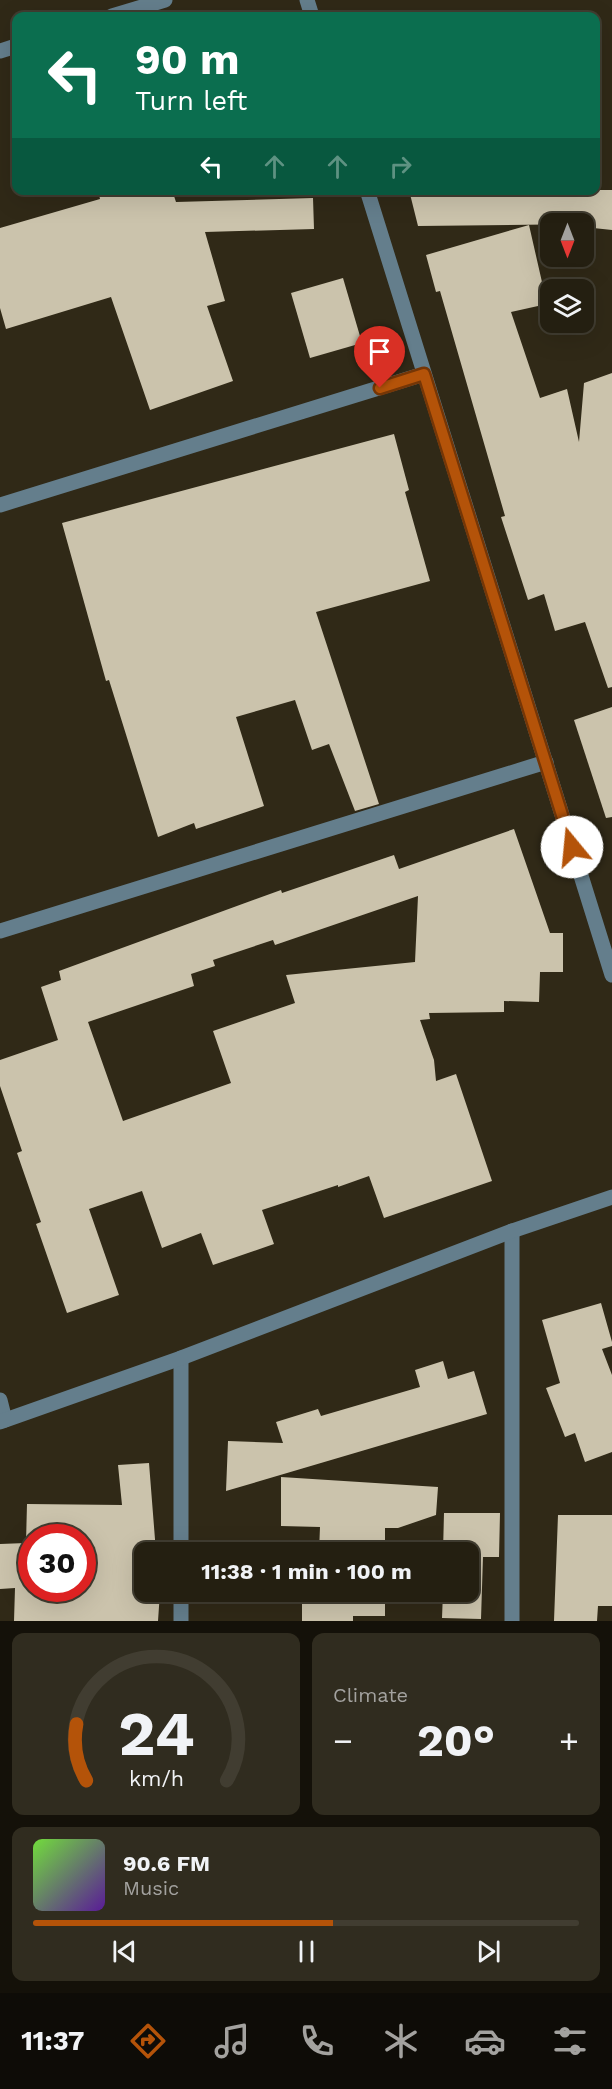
<!DOCTYPE html>
<meta charset="utf-8">
<style>
:root{--surface:#241f11;--page:#302c1f;--text:#f1f3f6;--muted:#a3a29f;--line:#413d31;--accent:#b45309}
body{margin:0;font-family:"Work Sans",sans-serif;background:var(--page);color:var(--text);height:100vh;display:flex;flex-direction:column;font-size:22px;white-space:nowrap}
*{box-sizing:border-box;margin:0}
p{font-size:20px;color:var(--muted)}
.icon{flex:none;width:33px;height:33px;fill:none;stroke:currentColor;stroke-width:2;stroke-linecap:round;stroke-linejoin:round}
.map{position:relative;height:1621px;overflow:hidden}
.drawer{display:flex;flex-direction:column;gap:12px;padding:12px;background:#141109;flex:1}
.drawer>*{flex:none}
.hud{position:absolute;left:12px;top:12px;width:588px;height:183px;border-radius:12px;box-shadow:0 6px 24px #0002,0 0 0 2px var(--line);background:#0b6e4f;color:#fff;overflow:hidden}
.needle{width:39px;rotate:180deg}
.buttons{position:absolute;left:540px;top:213px;display:grid;gap:12px}
.buttons a{display:grid;place-items:center;width:54px;height:54px;border-radius:12px;background:var(--surface);box-shadow:0 6px 24px #0002,0 0 0 2px var(--line);font-size:30px}
.speed{position:absolute;left:18px;top:1524px;display:flex;gap:12px;font-size:30px;font-weight:700;text-align:center}
.speed>*{display:grid;place-content:center;width:78px;height:78px;border-radius:50%;background:var(--surface);box-shadow:0 6px 24px #0002,0 0 0 2px var(--line);line-height:1}
.speed .limit{border:9px solid #d22;background:#fff;color:#111}
.pin{position:absolute;display:grid;place-items:center;width:51px;height:51px;color:#fff;margin:-62px -26px;border-radius:50% 50% 50% 0;rotate:-45deg;box-shadow:0 0 6px #0007}
.pin .icon{rotate:45deg}
.me{position:absolute;width:66px;margin:-33px;rotate:343deg;stroke-linejoin:round;filter:drop-shadow(0 0 4px #0008)}
.turn{display:flex;align-items:center;gap:21px;height:126px;padding:0 24px;font-size:27px}
.turn .icon{width:78px;height:78px;stroke-width:2.5}
.turn b{display:block;font-size:42px;line-height:51px}
.lanes{display:flex;align-items:center;height:57px;padding:0 24px;background:#0003;justify-content:center;gap:30px;direction:ltr}
.lanes .off{opacity:.35}
.big{font-size:45px;font-weight:700;line-height:1.1}
.drawer .tile{flex:1;display:flex;flex-direction:column;justify-content:center;gap:9px;min-width:0;padding:0 21px;border-radius:12px;background:var(--page)}
.drawer .dial{align-items:center;gap:0}
.dial svg{height:156px;overflow:visible;fill:none;stroke:var(--line);stroke-width:7;stroke-linecap:round;text-anchor:middle}
.dial text{fill:var(--text);stroke:none}
.song{display:flex;align-items:center;gap:18px}
.cover{width:72px;height:72px;border-radius:9px;background:linear-gradient(135deg,hsl(100 70% 55%),hsl(270 70% 35%))}
.played{height:6px;border-radius:3px;background:linear-gradient(90deg,var(--accent) 55%,var(--line) 55%)}
.keys{display:flex;justify-content:space-around;direction:ltr}
.heat{display:flex;justify-content:space-between;align-items:center;font-size:33px;direction:ltr}
.drawer .tiles{flex:1;display:grid;gap:12px;grid-template-columns:1fr 1fr}
.tile:last-child{grid-column:span 2}
.trip{position:absolute;left:134px;top:1542px;width:345px;height:60px;border-radius:12px;background:var(--surface);box-shadow:0 6px 24px #0002,0 0 0 2px var(--line);font-weight:700;line-height:60px;text-align:center}
.dock{display:flex;height:96px;justify-content:space-around;align-items:center;background:#0e0c07;color:var(--muted)}
.dock .icon{width:42px;height:42px}
.dock .on{color:var(--accent)}
.dock b{font-size:27px;color:var(--text)}
.map>svg:first-child{display:block}
.building{fill:#cbc3ac;fill-rule:evenodd}
.lines{fill:none;stroke-linecap:round;stroke-linejoin:round}
.minor{stroke:#647e8c;stroke-width:15}
.route-casing{stroke:#753606;stroke-width:15}
.route{stroke:#b45309;stroke-width:10}
</style>
<div class="map">
<svg width="612" height="1621" viewBox="0 0 612 1621">
<rect width="100%" height="100%" fill="#302917"/>
<g class="building">
<path d="M98,190H172L176,202L313,198L314,229L205,232L225,301L207,306L233,381L150,410L111,297L6,329L0,308V228L100,199Z"/>
<path d="M409,190H612V230L584,227V224L418,226Z"/>
<path d="M529,225L547,304L511,312L540,398L567,389L579,442L584,383L612,373V687L608,688L585,622L555,631L544,594L528,600L501,517L505,516L440,291L436,292L426,255Z"/>
<path d="M343,278L362,343L310,358L291,293Z"/>
<path d="M394,434L409,490L405,492L430,581L316,612L379,804L355,811L329,744L312,750L295,700L236,717L264,806L196,829L194,823L158,837L109,680L106,681L62,523Z"/>
<path d="M612,707V817L606,818L574,720Z"/>
<path d="M514,829L550,933H563V972H540L539,1002L504,1001V1012L429,1013L430,1019L420,1020L434,1060L436,1081L456,1074L492,1181L384,1218L369,1176L338,1187V1185L262,1210L274,1244L213,1265L201,1233L162,1248L142,1191L89,1209L119,1295L67,1313L36,1224L41,1222L17,1153L22,1151L0,1086V1060L58,1040L41,987L61,980L59,971L281,890L282,893L394,855L399,869ZM418,896L415,962L286,975L295,1003L213,1031L231,1083L123,1121L88,1022L194,986L191,974L215,966L213,960L273,940L275,945Z"/>
<path d="M601,1303L612,1342V1346L602,1349L612,1375V1452L585,1462L575,1433L565,1437L546,1388L560,1383L542,1320Z"/>
<path d="M443,1361L448,1379L474,1371L487,1414L226,1491L228,1441L283,1443L276,1422L318,1409L321,1416L420,1387L415,1370Z"/>
<path d="M149,1463L156,1552H144V1592H160L158,1621H14L15,1588L0,1589V1544L26,1543L27,1504L122,1505L118,1465ZM32,1538H82V1588H32Z"/>
<path d="M281,1477L438,1487L436,1515L398,1528H385V1552H319L320,1527L281,1526Z"/>
<path d="M444,1513H500L499,1557H483L481,1619L442,1618L443,1592H468V1552H443Z"/>
<path d="M558,1515H612V1606H598L597,1621H554Z"/>
<path d="M302,1592H385V1616H353V1621H302Z"/>
</g>
<g class="lines">
<g class="minor">
<path d="M307,0L312,16"/>
<path d="M112,16L165,0"/>
<path d="M0,51L16,46"/>
<path d="M367,190L612,975"/>
<path d="M0,505L424,374"/>
<path d="M0,931L546,762"/>
<path d="M512,1231V1621"/>
<path d="M181,1358V1552"/>
<path d="M0,1400L5,1420"/>
<path d="M0,1422L181,1358L512,1231L612,1197"/>
<path d="M181,1592V1621"/>
</g>
</g>
<g class="lines">
<g class="route-casing">
<path id="route" d="M380,388L424,374L572,847"/>
</g>
<use href="#route" class="route"/>
</g>
</svg>
<div class="buttons">
<a><svg class="needle" viewBox="-14 -14 28 28"><path d="M0-13l5 13h-10z" fill="#e53935"/><path d="M0 13l5-13h-10z" fill="#a3a29f"/></svg></a>
<a><svg class="icon" aria-label="layers" viewBox="0 0 24 24"><path d="M12 4l9 5-9 5-9-5zM3 14l9 5 9-5"/></svg></a>
</div>
<div class="speed"><div class="limit">30</div></div>
<div class="pin" style="left:380px;top:388px;background:#d93025"><svg class="icon" aria-label="arrive" viewBox="0 0 24 24"><path d="M6 21V4h12l-3 4 3 4H6"/></svg></div>
<svg class="me" style="left:572px;top:847px" viewBox="-20 -20 40 40"><circle r="19" fill="#fff"/><path d="M0-13L10 11 0 6-10 11z" fill="#b45309"/></svg>
<div class="trip">11:38 · 1 min · 100 m</div>
<div class="hud">
<div class="turn"><svg class="icon" aria-label="left" viewBox="0 0 24 24"><path d="M17 20v-9H6M10 6l-5 5 5 5"/></svg><div><b>90 m</b>Turn left</div></div>
<div class="lanes"><svg class="icon" aria-label="left" viewBox="0 0 24 24"><path d="M17 20v-9H6M10 6l-5 5 5 5"/></svg><svg class="icon off" aria-label="ahead" viewBox="0 0 24 24"><path d="M12 20V5M6 11l6-6 6 6"/></svg><svg class="icon off" aria-label="ahead" viewBox="0 0 24 24"><path d="M12 20V5M6 11l6-6 6 6"/></svg><svg class="icon off" aria-label="right" viewBox="0 0 24 24"><path d="M7 20v-9h11M14 6l5 5-5 5"/></svg></div>
</div>
</div>
<section class="drawer">
<div class="tiles">
<div class="tile dial"><svg viewBox="0 0 100 80">
<path d="M14 69A42 42 0 1 1 86 69"/>
<path d="M14 69A42 42 0 0 1 9 40" stroke="#b45309"/>
<text x="50" y="56" font-size="32" font-weight="700">24</text>
<text x="50" y="72" font-size="11">km/h</text>
</svg></div>
<div class="tile"><p>Climate</p>
<div class="heat"><a>−</a><b class="big">20°</b><a>+</a></div>
</div>
<div class="tile">
<div class="song"><i class="cover"></i><div><b>90.6 FM</b><p>Music</p></div></div>
<div class="played"></div>
<div class="keys"><svg class="icon" aria-label="previous" viewBox="0 0 24 24"><path d="M18 5L8 12l10 7zM5 5v14"/></svg><svg class="icon" aria-label="pause" viewBox="0 0 24 24"><path d="M8 5v14M16 5v14"/></svg><svg class="icon" aria-label="next" viewBox="0 0 24 24"><path d="M6 5l10 7-10 7zM19 5v14"/></svg></div>
</div>
</div>
</section>
<nav class="dock">
<b>11:37</b>
<svg class="icon on" aria-label="directions" viewBox="0 0 24 24"><path d="M12 3l9 9-9 9-9-9zM9 14v-3h6M13 9l2 2-2 2"/></svg>
<svg class="icon" aria-label="music" viewBox="0 0 24 24"><path d="M9 18V5l10-2v13"/><circle cx="6" cy="18" r="3"/><circle cx="16" cy="16" r="3"/></svg>
<svg class="icon" aria-label="phone" viewBox="0 0 24 24"><path d="M5 4h4l2 5-3 2q2 4 5 5l2-3 5 2v4C11 20 4 13 5 4z"/></svg>
<svg class="icon" aria-label="climate" viewBox="0 0 24 24"><path d="M12 3v18M4 7l16 10M4 17L20 7"/></svg>
<svg class="icon" aria-label="car" viewBox="0 0 24 24"><path d="M5 17H2v-5l4-1 3-4h7l3 4 3 1v5h-3M9 17h6M6 11h13"/><circle cx="7" cy="17" r="2"/><circle cx="17" cy="17" r="2"/></svg>
<svg class="icon" aria-label="filters" viewBox="0 0 24 24"><path d="M4 7h16M4 17h16"/><circle cx="9" cy="7" r="2"/><circle cx="15" cy="17" r="2"/></svg>
</nav>
